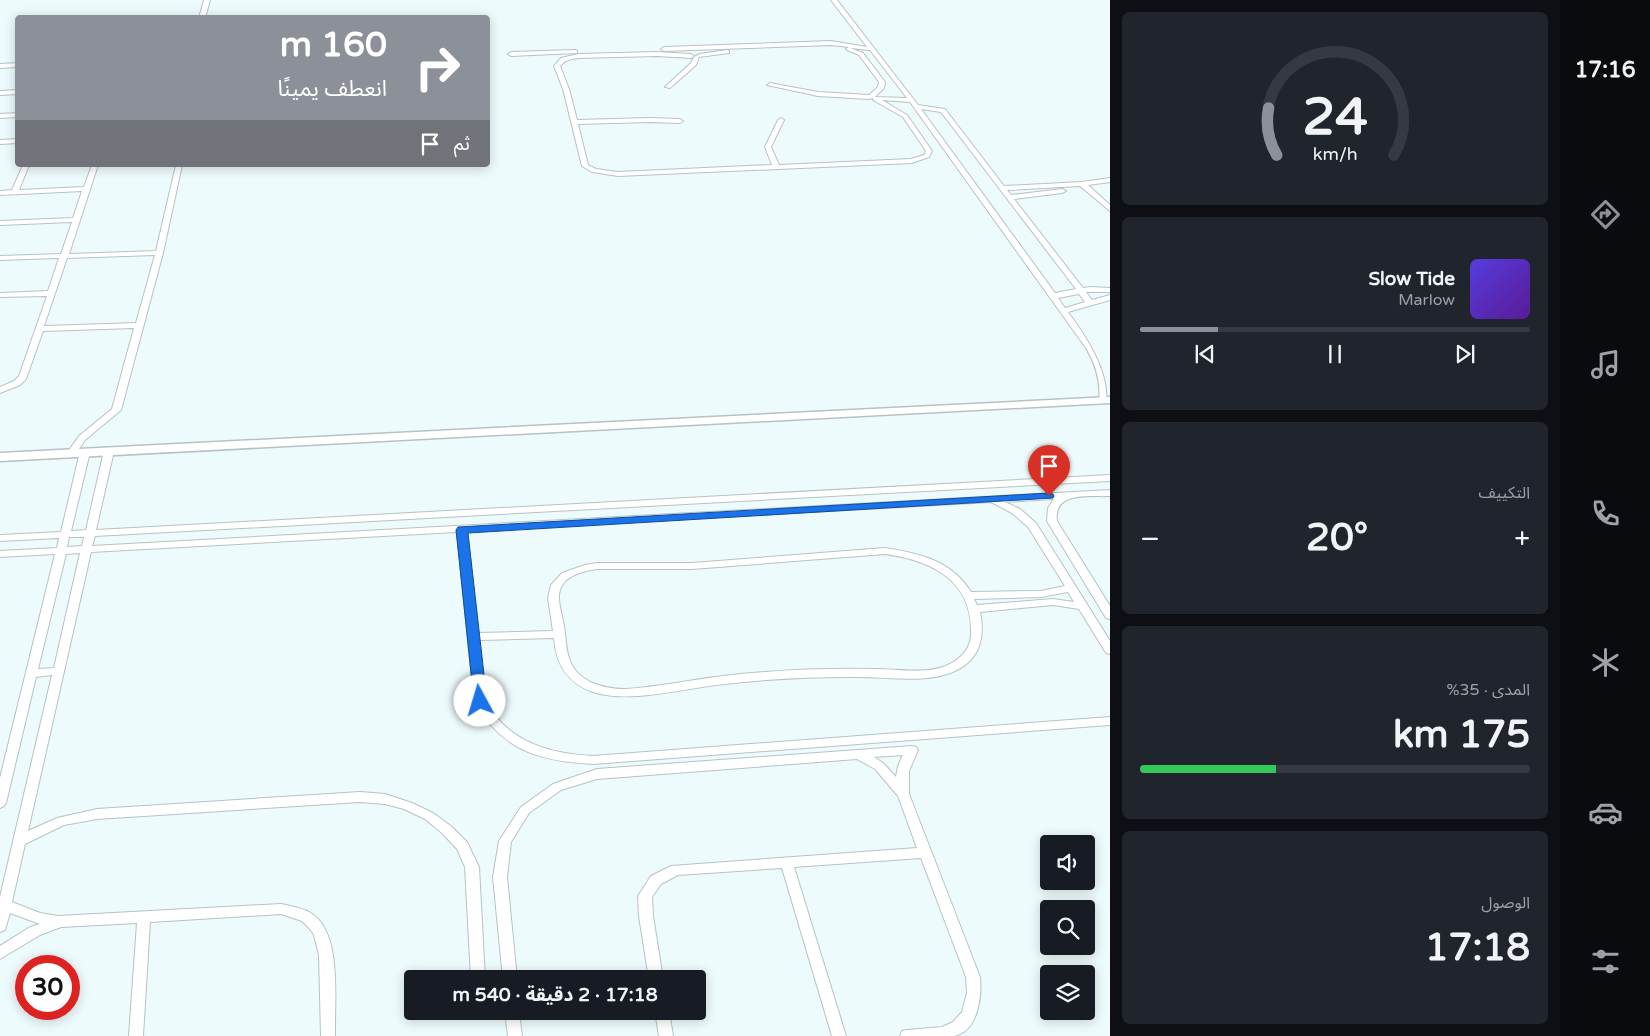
<!DOCTYPE html>
<html lang="ar">
<meta charset="utf-8">
<style>
:root{--surface:#171b24;--page:#20242c;--text:#f1f3f6;--muted:#9ea1a6;--line:#363941;--accent:#8c9099}
body{margin:0;font-family:"Varela Round","Noto Sans Arabic",sans-serif;background:var(--page);color:var(--text);direction:rtl;height:100vh;display:flex;flex-direction:column;font-size:19px;white-space:nowrap}
*{box-sizing:border-box;margin:0}
p{font-size:16px;color:var(--muted)}
.icon{flex:none;width:28px;height:28px;fill:none;stroke:currentColor;stroke-width:2;stroke-linecap:round;stroke-linejoin:round}
.map{position:relative;flex:1;overflow:hidden;direction:ltr}
.drawer{display:flex;flex-direction:column;gap:12px;padding:12px;background:#0d0f14;width:450px}
.drawer>*{flex:none}
.top-card{position:absolute;left:15px;top:15px;width:475px;height:152px;border-radius:5px;box-shadow:0 2px 12px #0003;direction:rtl;background:#8c9099;color:#fff;overflow:hidden}
.tools{position:absolute;left:1040px;top:835px;display:grid;gap:10px}
.tools a{display:grid;place-items:center;width:55px;height:55px;border-radius:5px;background:var(--surface);box-shadow:0 2px 12px #0003;font-size:25px}
.speed{position:absolute;left:15px;top:955px;display:flex;gap:10px;font-size:25px;font-weight:700;text-align:center}
.speed>*{display:grid;place-content:center;width:65px;height:65px;border-radius:50%;background:var(--surface);box-shadow:0 2px 12px #0003;line-height:1}
.speed .limit{border:8px solid #d22;background:#fff;color:#111}
.pin{position:absolute;display:grid;place-items:center;width:42px;height:42px;color:#fff;margin:-51px -21px;border-radius:50% 50% 50% 0;rotate:-45deg;box-shadow:0 0 5px #0007}
.pin .icon{rotate:45deg}
.me{position:absolute;width:55px;margin:-28px;rotate:354deg;stroke-linejoin:round;filter:drop-shadow(0 0 4px #0008)}
.turn{display:flex;align-items:center;gap:18px;height:105px;padding:0 20px;font-size:22px}
.turn .icon{width:65px;height:65px;stroke-width:2.5}
.turn b{display:block;font-size:35px;line-height:42px}
.then{display:flex;align-items:center;height:48px;padding:0 20px;background:#0003;gap:10px;font-size:19px}
.big{font-size:38px;font-weight:700;line-height:1.1}
.drawer .card{flex:1;display:flex;flex-direction:column;justify-content:center;gap:8px;min-width:0;padding:0 18px;border-radius:8px;background:var(--page)}
.drawer .dial{align-items:center;gap:0}
.dial svg{height:130px;overflow:visible;fill:none;stroke:var(--line);stroke-width:7;stroke-linecap:round;text-anchor:middle}
.dial text{fill:var(--text);stroke:none}
.song{display:flex;align-items:center;gap:15px}
.cover{width:60px;height:60px;border-radius:8px;background:linear-gradient(135deg,hsl(250 70% 55%),hsl(270 70% 35%))}
.played{height:5px;border-radius:2px;background:linear-gradient(90deg,var(--accent) 20%,var(--line) 20%)}
.keys{display:flex;justify-content:space-around;direction:ltr}
.heat{display:flex;justify-content:space-between;align-items:center;font-size:28px;direction:ltr}
.charge{height:8px;border-radius:4px;background:linear-gradient(90deg,#34c759 35%,var(--line) 0)}
.trip{position:absolute;left:404px;top:970px;width:302px;height:50px;border-radius:5px;background:var(--surface);box-shadow:0 2px 12px #0003;font-weight:700;line-height:50px;text-align:center;direction:rtl}
main{display:flex;flex:1;min-height:0}
.menu{display:flex;flex-direction:column;width:90px;justify-content:space-around;align-items:center;background:#090b0e;color:var(--muted)}
.menu .icon{width:35px;height:35px}
.menu .selected{color:var(--accent)}
.menu b{font-size:22px;color:var(--text)}
.map>svg:first-child{display:block}
.lines{fill:none;stroke-linecap:round;stroke-linejoin:round}
.minor-casing{stroke:#b6c2c3;stroke-width:2}
.tertiary-casing{stroke:#b6c2c3;stroke-width:3}
.minor{fill:#fff;fill-rule:evenodd}
.tertiary{fill:#fff;fill-rule:evenodd}
.route{fill:#1a73e8;stroke:#114b97}
</style>
<main>
<nav class="menu">
<b>17:16</b>
<svg class="icon selected" aria-label="directions" viewBox="0 0 24 24"><path d="M12 3l9 9-9 9-9-9zM9 14v-3h6M13 9l2 2-2 2"/></svg>
<svg class="icon" aria-label="music" viewBox="0 0 24 24"><path d="M9 18V5l10-2v13"/><circle cx="6" cy="18" r="3"/><circle cx="16" cy="16" r="3"/></svg>
<svg class="icon" aria-label="phone" viewBox="0 0 24 24"><path d="M5 4h4l2 5-3 2q2 4 5 5l2-3 5 2v4C11 20 4 13 5 4z"/></svg>
<svg class="icon" aria-label="climate" viewBox="0 0 24 24"><path d="M12 3v18M4 7l16 10M4 17L20 7"/></svg>
<svg class="icon" aria-label="car" viewBox="0 0 24 24"><path d="M5 17H2v-5l4-1 3-4h7l3 4 3 1v5h-3M9 17h6M6 11h13"/><circle cx="7" cy="17" r="2"/><circle cx="17" cy="17" r="2"/></svg>
<svg class="icon" aria-label="filters" viewBox="0 0 24 24"><path d="M4 7h16M4 17h16"/><circle cx="9" cy="7" r="2"/><circle cx="15" cy="17" r="2"/></svg>
</nav>
<section class="drawer">
<div class="card dial"><svg viewBox="0 0 100 80">
<path d="M14 69A42 42 0 1 1 86 69"/>
<path d="M14 69A42 42 0 0 1 9 40" stroke="#8c9099"/>
<text x="50" y="56" font-size="32" font-weight="700">24</text>
<text x="50" y="72" font-size="11">km/h</text>
</svg></div>
<div class="card">
<div class="song"><i class="cover"></i><div><b>Slow Tide</b><p>Marlow</p></div></div>
<div class="played"></div>
<div class="keys"><svg class="icon" aria-label="previous" viewBox="0 0 24 24"><path d="M18 5L8 12l10 7zM5 5v14"/></svg><svg class="icon" aria-label="pause" viewBox="0 0 24 24"><path d="M8 5v14M16 5v14"/></svg><svg class="icon" aria-label="next" viewBox="0 0 24 24"><path d="M6 5l10 7-10 7zM19 5v14"/></svg></div>
</div>
<div class="card"><p>التكييف</p>
<div class="heat"><a>−</a><b class="big">20°</b><a>+</a></div>
</div>
<div class="card"><p>المدى · 35%</p><b class="big">175 km</b><div class="charge"></div></div>
<div class="card"><p>الوصول</p><b class="big">17:18</b></div>
</section>
<div class="map">
<svg width="1110" height="1036" viewBox="0 0 1110 1036">
<rect width="100%" height="100%" fill="#eefbfc"/>
<g class="lines">
<g class="minor-casing">
<g id="minor">
<path d="M204,0H210L205,18H199Z"/>
<path d="M831,0H837L918,105L945,109L1004,186L1082,182L1110,178V182L1088,185L1110,205V211L1080,186L1007,190L1011,195L1062,189L1066,191L1062,193L1014,199L1083,288L1090,287L1110,288V292H1086L1092,300L1110,295V300L1068,312C1085,335 1110,372 1106,403H1100L1099,401C1101,381 1096,365 1086,348L910,102L882,100L907,115L932,151L929,157L912,163L618,176L592,172L582,166L563,89L554,66L561,58L578,54L657,52L691,54L694,56L691,58L657,56L578,58C571,59 565,60 560,66L569,89L577,120L650,118L680,119L683,121L680,123L650,122L578,124L588,165L596,169L618,172L772,165L765,147L778,120L781,118L784,120L771,147L779,165L911,159L924,155L926,151L903,117L873,100V98L868,99L818,96L767,85L770,83L818,92L869,95L878,87L879,82L859,55L847,50L846,49L849,47L831,45L664,51L661,49L664,47L831,41L867,47ZM850,48L870,50L907,98L875,97L884,88L885,82L863,53ZM921,109L941,112L1076,289L1055,293ZM1079,294L1085,302L1065,308L1058,298Z"/>
<path d="M575,50L577,51V53L511,56L508,54L511,52Z"/>
<path d="M727,50L729,51V53L699,57L696,65L670,88L665,87L691,63L694,57L700,54Z"/>
<path d="M18,63V67L0,68V64Z"/>
<path d="M18,90V94L0,95V91Z"/>
<path d="M18,113V117L0,118V114Z"/>
<path d="M18,139V143L0,144V140Z"/>
<path d="M23,165H29L19,190L84,187L92,165H98L69,254L156,251L176,165H182L163,253L121,410L85,440L75,455L72,456L67,453L79,436L112,409L134,328L43,331L26,379L20,385L0,393V387L14,381L19,376L47,296L0,297V293L48,291L59,258L0,260V256L61,254L72,222L0,225V221L73,218L82,191L0,195V191L12,190ZM155,255L136,323L44,326L67,258Z"/>
<path d="M109,448L114,451L96,530L1110,475V481L95,536L92,546L1110,490V496C1090,497 1053,491 1057,521L1110,606V619L1106,618L1047,521L1048,508L1054,499L1005,502L1020,509L1036,523L1110,641V654L1106,653L1079,609L1053,605L980,612C985,635 981,658 957,670C928,685 885,676 853,677C810,677 767,679 724,684C685,688 631,704 593,692C567,683 556,664 554,638L479,640C481,654 482,668 484,682C484,688 484,696 486,701C488,708 494,715 499,720C523,747 559,754 593,756L1110,717V725L593,764C538,761 503,751 474,701L457,532L91,552L28,831L57,818L97,809L360,792L385,794L412,803L433,813L452,827L467,842L479,867L485,979H471L465,867L457,849L442,833L425,819L404,809L385,804L360,802L97,819L64,825L25,844L12,902L40,913L58,916L281,904C291,906 302,908 311,913C343,933 334,1003 335,1036H321L319,955L314,935L310,929L302,921L281,914L150,922L143,1036H129L137,923L61,927L40,935L0,959V946L30,927L40,924L10,913L5,930L0,932V897L52,675L36,677L6,803L4,806L0,808V778L55,554L0,557V551L57,548L59,538L0,541V535L61,532L80,452L85,449L90,452L71,531L86,530L104,451ZM991,502L1012,513L1028,527L1065,586L1041,591L971,592C952,561 919,553 885,548L692,563H597L585,565L562,573L551,585L548,598L553,631L478,633L467,531ZM69,537H84L82,546L67,547ZM80,553L54,668L38,669L66,554ZM885,554C928,560 970,578 971,628C972,639 969,650 959,658C937,677 902,669 875,669C824,668 773,670 723,676C690,680 658,687 625,689C604,689 576,682 569,658C565,646 566,633 563,621C561,609 555,595 563,584C570,574 585,571 597,569H692ZM1068,592L1074,602L1053,599L977,605L974,599L1041,597Z"/>
<path d="M912,746L916,747L918,750L909,771V794L980,977C982,996 978,1032 954,1036C939,1036 915,1036 900,1036L902,1031L907,1030L942,1027L953,1022L962,1012L967,993L966,977L921,858L794,867L846,1036H832L782,868L678,875L661,884L652,897L653,916L663,979H649L639,916L638,896L651,876L671,866L917,848L898,796L875,769L857,759L597,779L561,790L529,813L511,842L507,877L517,979H503L493,877L499,841L521,807L553,784L597,769ZM903,755L898,766L896,777L883,763L874,757Z"/>
<path d="M505,1011H519L522,1036H508Z"/>
<path d="M655,1011H669L673,1036H659Z"/>
</g>
</g>
<g class="tertiary-casing">
<path id="tertiary" d="M1110,397V403L0,461V453Z"/>
</g>
<use href="#minor" class="minor"/>
<use href="#tertiary" class="tertiary"/>
</g>
<path class="route" d="M1049,493L1053,494L1054,496L1053,498L468,533L487,701L485,704H476L474,701L456,530L458,527Z"/>
</svg>
<div class="tools">
<a><svg class="icon" aria-label="sound" viewBox="0 0 24 24"><path d="M4 9h4l5-4v14l-5-4H4zM17 9q2 3 0 6"/></svg></a>
<a><svg class="icon" aria-label="search" viewBox="0 0 24 24"><circle cx="10" cy="10" r="6"/><path d="M15 15l6 6"/></svg></a>
<a><svg class="icon" aria-label="layers" viewBox="0 0 24 24"><path d="M12 4l9 5-9 5-9-5zM3 14l9 5 9-5"/></svg></a>
</div>
<div class="speed"><div class="limit">30</div></div>
<div class="pin" style="left:1049px;top:496px;background:#d93025"><svg class="icon" aria-label="arrive" viewBox="0 0 24 24"><path d="M6 21V4h12l-3 4 3 4H6"/></svg></div>
<svg class="me" style="left:480px;top:701px" viewBox="-20 -20 40 40"><circle r="19" fill="#fff"/><path d="M0-13L10 11 0 6-10 11z" fill="#1a73e8"/></svg>
<div class="trip">17:18 · 2 دقيقة · 540 m</div>
<div class="top-card">
<div class="turn"><svg class="icon" aria-label="right" viewBox="0 0 24 24"><path d="M7 20v-9h11M14 6l5 5-5 5"/></svg><div><b>160 m</b>انعطف يمينًا</div></div>
<div class="then">ثم<svg class="icon" aria-label="arrive" viewBox="0 0 24 24"><path d="M6 21V4h12l-3 4 3 4H6"/></svg></div>
</div>
</div>
</main>
